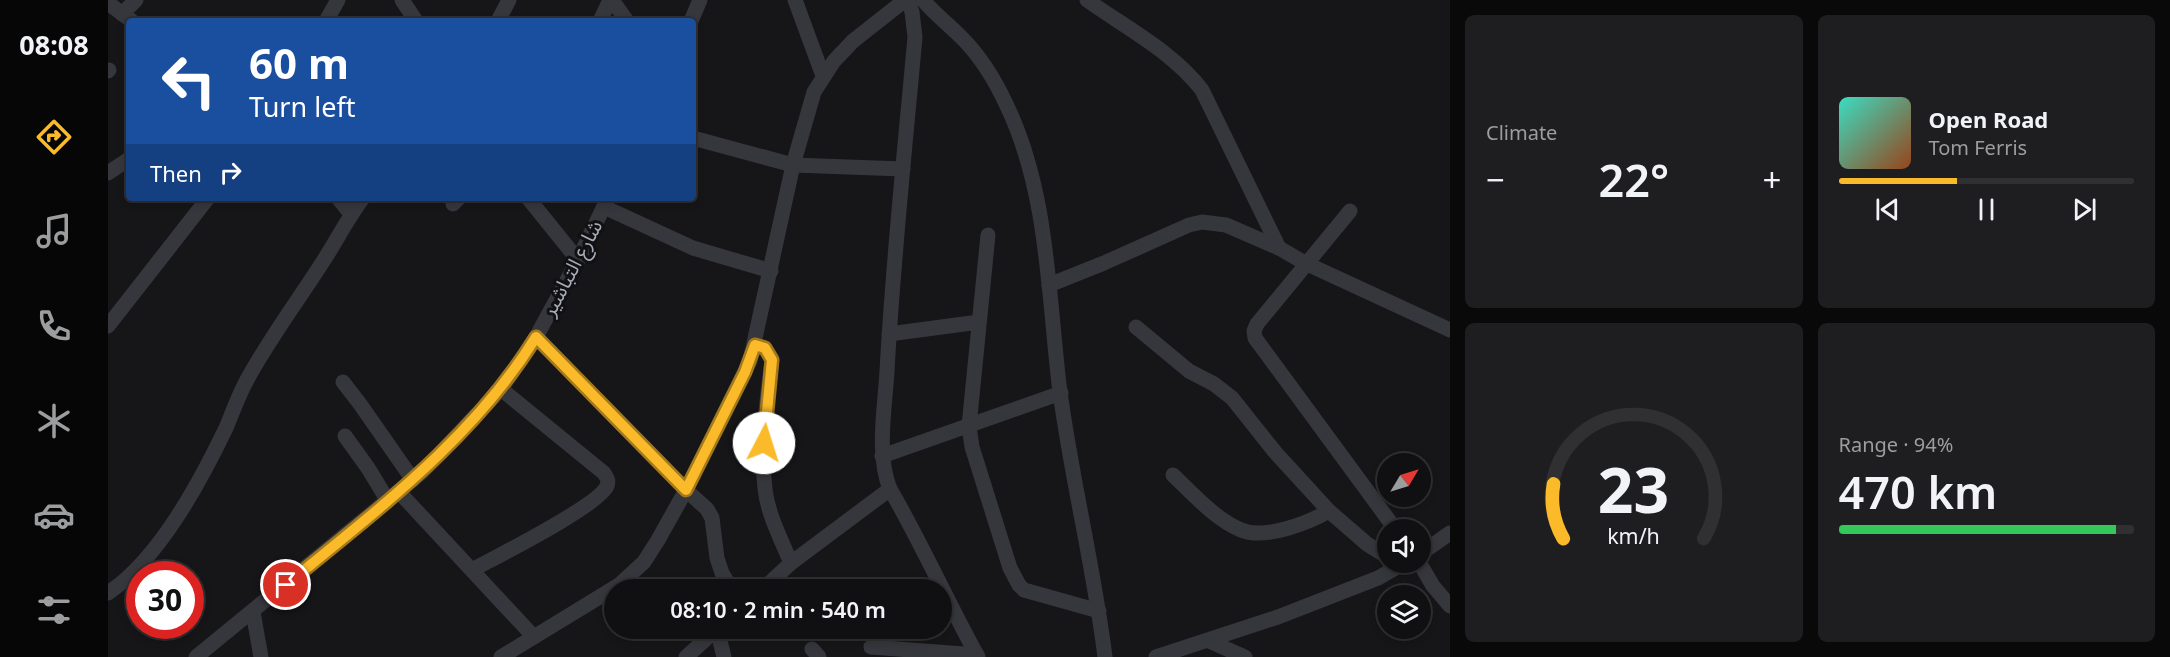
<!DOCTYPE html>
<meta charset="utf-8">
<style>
:root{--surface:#101012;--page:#1e1e20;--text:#f1f3f6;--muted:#9c9d9f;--line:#303032;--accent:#fbba2a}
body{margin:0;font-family:"Noto Sans","Noto Sans Arabic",sans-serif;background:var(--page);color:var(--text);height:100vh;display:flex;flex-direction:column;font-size:22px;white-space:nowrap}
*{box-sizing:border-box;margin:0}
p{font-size:20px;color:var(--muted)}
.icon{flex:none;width:33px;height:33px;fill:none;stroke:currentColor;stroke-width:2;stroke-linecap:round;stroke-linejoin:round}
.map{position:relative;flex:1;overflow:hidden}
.sheet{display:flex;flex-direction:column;gap:15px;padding:15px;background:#09090a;width:720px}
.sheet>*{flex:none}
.top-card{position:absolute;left:18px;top:18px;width:570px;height:183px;border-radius:6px;box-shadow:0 3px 9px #0003,0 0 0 2px var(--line);background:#1a4fa0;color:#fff;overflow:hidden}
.needle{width:39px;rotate:52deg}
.buttons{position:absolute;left:1269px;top:453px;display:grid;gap:12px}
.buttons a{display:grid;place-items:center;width:54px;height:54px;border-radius:50%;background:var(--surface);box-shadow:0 3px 9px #0003,0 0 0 2px var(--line);font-size:30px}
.speed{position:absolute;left:18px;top:561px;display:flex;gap:12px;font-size:30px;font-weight:700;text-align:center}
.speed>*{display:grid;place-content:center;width:78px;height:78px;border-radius:50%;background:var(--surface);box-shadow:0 3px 9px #0003,0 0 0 2px var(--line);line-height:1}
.speed .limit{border:9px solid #d22;background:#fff;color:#111}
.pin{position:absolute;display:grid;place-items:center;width:51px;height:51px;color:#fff;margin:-26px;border:3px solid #fff;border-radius:50%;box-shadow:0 2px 6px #0007}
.me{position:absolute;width:66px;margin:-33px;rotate:5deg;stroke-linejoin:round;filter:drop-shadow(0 0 4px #0008)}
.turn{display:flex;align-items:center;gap:21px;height:126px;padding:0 24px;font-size:27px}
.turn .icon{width:78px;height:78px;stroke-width:2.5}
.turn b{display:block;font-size:42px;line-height:51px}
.then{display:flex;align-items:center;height:57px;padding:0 24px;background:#0003;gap:12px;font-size:22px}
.big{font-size:45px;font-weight:600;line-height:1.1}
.sheet .widget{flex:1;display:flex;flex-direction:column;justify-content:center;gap:9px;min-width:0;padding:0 21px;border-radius:9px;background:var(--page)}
.sheet .dial{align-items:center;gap:0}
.dial svg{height:156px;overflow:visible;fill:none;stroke:var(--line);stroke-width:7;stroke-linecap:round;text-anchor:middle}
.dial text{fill:var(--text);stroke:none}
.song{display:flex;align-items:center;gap:18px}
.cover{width:72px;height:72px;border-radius:9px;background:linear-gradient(135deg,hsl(170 70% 55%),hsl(20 70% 35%))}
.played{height:6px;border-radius:3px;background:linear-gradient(90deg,var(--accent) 40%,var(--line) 40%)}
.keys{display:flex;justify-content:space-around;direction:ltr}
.heat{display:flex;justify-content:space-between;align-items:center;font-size:33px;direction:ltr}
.charge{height:9px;border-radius:4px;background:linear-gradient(90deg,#34c759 94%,var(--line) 0)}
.sheet .tiles{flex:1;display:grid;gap:15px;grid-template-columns:repeat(2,1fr)}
.trip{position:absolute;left:496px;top:579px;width:348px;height:60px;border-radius:30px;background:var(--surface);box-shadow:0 3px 9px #0003,0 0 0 2px var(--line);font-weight:600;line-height:60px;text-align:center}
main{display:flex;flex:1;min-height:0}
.tabs{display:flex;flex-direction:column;width:108px;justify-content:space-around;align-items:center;background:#060607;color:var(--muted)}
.tabs .icon{width:42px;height:42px}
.tabs .selected{color:var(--accent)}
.tabs b{font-size:27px;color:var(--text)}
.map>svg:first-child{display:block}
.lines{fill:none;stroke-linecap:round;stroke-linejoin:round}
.minor{stroke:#36373d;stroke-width:15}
.route-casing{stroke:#a3791b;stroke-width:15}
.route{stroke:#fbba2a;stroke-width:10}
.labels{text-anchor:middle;stroke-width:6;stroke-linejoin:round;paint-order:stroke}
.street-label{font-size:20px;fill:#a7acb8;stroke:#111013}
</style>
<main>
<nav class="tabs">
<b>08:08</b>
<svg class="icon selected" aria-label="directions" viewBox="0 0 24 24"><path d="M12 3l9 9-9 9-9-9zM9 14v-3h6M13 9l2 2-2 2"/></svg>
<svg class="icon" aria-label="music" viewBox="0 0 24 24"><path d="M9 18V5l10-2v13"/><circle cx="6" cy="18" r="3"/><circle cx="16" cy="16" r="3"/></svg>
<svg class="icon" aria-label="phone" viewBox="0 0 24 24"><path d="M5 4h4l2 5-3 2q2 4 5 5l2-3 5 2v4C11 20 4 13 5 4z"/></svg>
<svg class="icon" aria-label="climate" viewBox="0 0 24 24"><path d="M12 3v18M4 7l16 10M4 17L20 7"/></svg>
<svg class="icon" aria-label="car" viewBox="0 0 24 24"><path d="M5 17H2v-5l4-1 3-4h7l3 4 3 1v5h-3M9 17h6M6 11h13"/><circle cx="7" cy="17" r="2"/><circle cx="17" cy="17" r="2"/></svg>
<svg class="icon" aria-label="filters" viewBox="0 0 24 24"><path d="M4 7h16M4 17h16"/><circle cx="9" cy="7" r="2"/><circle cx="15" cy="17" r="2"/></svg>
</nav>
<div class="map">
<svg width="1342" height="657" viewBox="0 0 1342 657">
<rect width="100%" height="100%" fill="#161518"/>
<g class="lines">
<g class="minor">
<path d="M294,0L308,21"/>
<path d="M504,0L519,21"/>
<path d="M687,0L715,76"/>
<path d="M800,0L804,12L807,37C797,148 785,259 779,371C777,407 768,455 782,489C814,544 839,601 870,657"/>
<path d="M815,0C827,14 841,25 854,38C873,57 888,82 899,106C941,194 940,297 952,392C964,481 986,568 997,657"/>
<path d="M979,0C1018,28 1064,51 1094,90L1171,248"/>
<path d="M0,3L24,21"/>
<path d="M14,14L28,0"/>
<path d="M218,21L230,0"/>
<path d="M390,21L401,0"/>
<path d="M492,21L502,0"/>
<path d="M583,21L592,0"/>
<path d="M0,71L1,70"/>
<path d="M585,138L685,165L795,169"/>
<path d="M0,173L21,159"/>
<path d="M230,198L243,214"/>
<path d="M420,198L470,260"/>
<path d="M345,204L351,198"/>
<path d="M496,207L585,248L663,271"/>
<path d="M1242,211L1149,324L1146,331L1147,338L1288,530"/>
<path d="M880,235L861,426L864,447L902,568L911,585L916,590L991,611"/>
<path d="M941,285L996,263L1081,225L1094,222L1118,225L1171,248L1197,263L1342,330"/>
<path d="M0,326L100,198"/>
<path d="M1028,327L1081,371L1106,384L1124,398L1167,452L1221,511L1259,544L1280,557"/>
<path d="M781,334L871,322"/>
<path d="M428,337L578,490L599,509L604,518L609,558L614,573L624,590"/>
<path d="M647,345L657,348L664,359C659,402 652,446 657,489C660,515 673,539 683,563"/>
<path d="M235,382L252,404L305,480"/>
<path d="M237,436L260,468L280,501"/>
<path d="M774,456L953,393"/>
<path d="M1065,475C1085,494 1107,519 1133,530C1157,540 1200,523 1221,511"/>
<path d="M291,492L426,637"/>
<path d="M1312,554L1342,533"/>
<path d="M1311,562L1325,586L1342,606"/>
<path d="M364,570C388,557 490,506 499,486C501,480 499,478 496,473L393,389"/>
<path d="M654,590L683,563L782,489"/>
<path d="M0,593C51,559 92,482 118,428C125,411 131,394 140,378C162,338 189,302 214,263C228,242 239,219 255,198"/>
<path d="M145,612L153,657"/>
<path d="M609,629L616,657"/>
<path d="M1101,641L1137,657"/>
<path d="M763,647L869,655"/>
<path d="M704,649L711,657"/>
<path d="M88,657L314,472L393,389L428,337L470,260L500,198"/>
<path d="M393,657L511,585L536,562L550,540L578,490L642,361L685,165L706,92L726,61L745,41L797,0"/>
<path d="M578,657L610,628"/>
<path d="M1048,657L1170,617L1270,578L1298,562"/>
</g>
</g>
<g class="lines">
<g class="route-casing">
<path id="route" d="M178,585C270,509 365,439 428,337L578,490L637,372L647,345L657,348L664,360L656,443"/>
</g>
<use href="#route" class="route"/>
</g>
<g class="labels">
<g class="street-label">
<text transform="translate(464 268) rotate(-62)" y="7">شارع التباشير</text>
</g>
</g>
</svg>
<div class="buttons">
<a><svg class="needle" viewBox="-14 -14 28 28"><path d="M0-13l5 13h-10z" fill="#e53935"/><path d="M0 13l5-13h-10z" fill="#9c9d9f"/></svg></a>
<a><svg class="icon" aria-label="sound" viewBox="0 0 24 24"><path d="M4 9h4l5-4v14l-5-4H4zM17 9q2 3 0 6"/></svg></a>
<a><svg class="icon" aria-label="layers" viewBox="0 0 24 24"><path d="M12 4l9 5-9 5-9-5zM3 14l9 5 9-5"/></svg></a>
</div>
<div class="speed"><div class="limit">30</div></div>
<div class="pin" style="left:178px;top:585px;background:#d93025"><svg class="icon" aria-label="arrive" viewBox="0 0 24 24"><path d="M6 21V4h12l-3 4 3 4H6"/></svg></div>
<svg class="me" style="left:656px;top:443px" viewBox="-20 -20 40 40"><circle r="19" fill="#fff"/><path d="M0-13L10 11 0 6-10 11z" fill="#fbba2a"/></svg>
<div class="trip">08:10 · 2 min · 540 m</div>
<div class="top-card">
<div class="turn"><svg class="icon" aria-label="left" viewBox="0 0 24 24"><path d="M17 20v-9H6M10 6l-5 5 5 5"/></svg><div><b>60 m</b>Turn left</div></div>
<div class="then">Then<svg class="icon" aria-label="right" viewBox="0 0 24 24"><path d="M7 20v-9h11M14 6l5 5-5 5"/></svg></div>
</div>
</div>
<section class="sheet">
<div class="tiles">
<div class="widget"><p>Climate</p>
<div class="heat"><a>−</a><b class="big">22°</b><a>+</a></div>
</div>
<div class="widget">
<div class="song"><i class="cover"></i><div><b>Open Road</b><p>Tom Ferris</p></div></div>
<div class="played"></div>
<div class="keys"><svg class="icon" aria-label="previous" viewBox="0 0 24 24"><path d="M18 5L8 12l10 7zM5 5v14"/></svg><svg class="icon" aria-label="pause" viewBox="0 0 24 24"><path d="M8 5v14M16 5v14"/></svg><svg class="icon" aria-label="next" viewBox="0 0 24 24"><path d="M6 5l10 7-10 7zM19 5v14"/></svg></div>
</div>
<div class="widget dial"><svg viewBox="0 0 100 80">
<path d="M14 69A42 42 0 1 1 86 69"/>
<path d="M14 69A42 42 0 0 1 9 41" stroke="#fbba2a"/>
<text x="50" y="56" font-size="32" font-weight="700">23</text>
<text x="50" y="72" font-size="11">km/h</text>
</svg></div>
<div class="widget"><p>Range · 94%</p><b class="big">470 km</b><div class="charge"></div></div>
</div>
</section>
</main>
